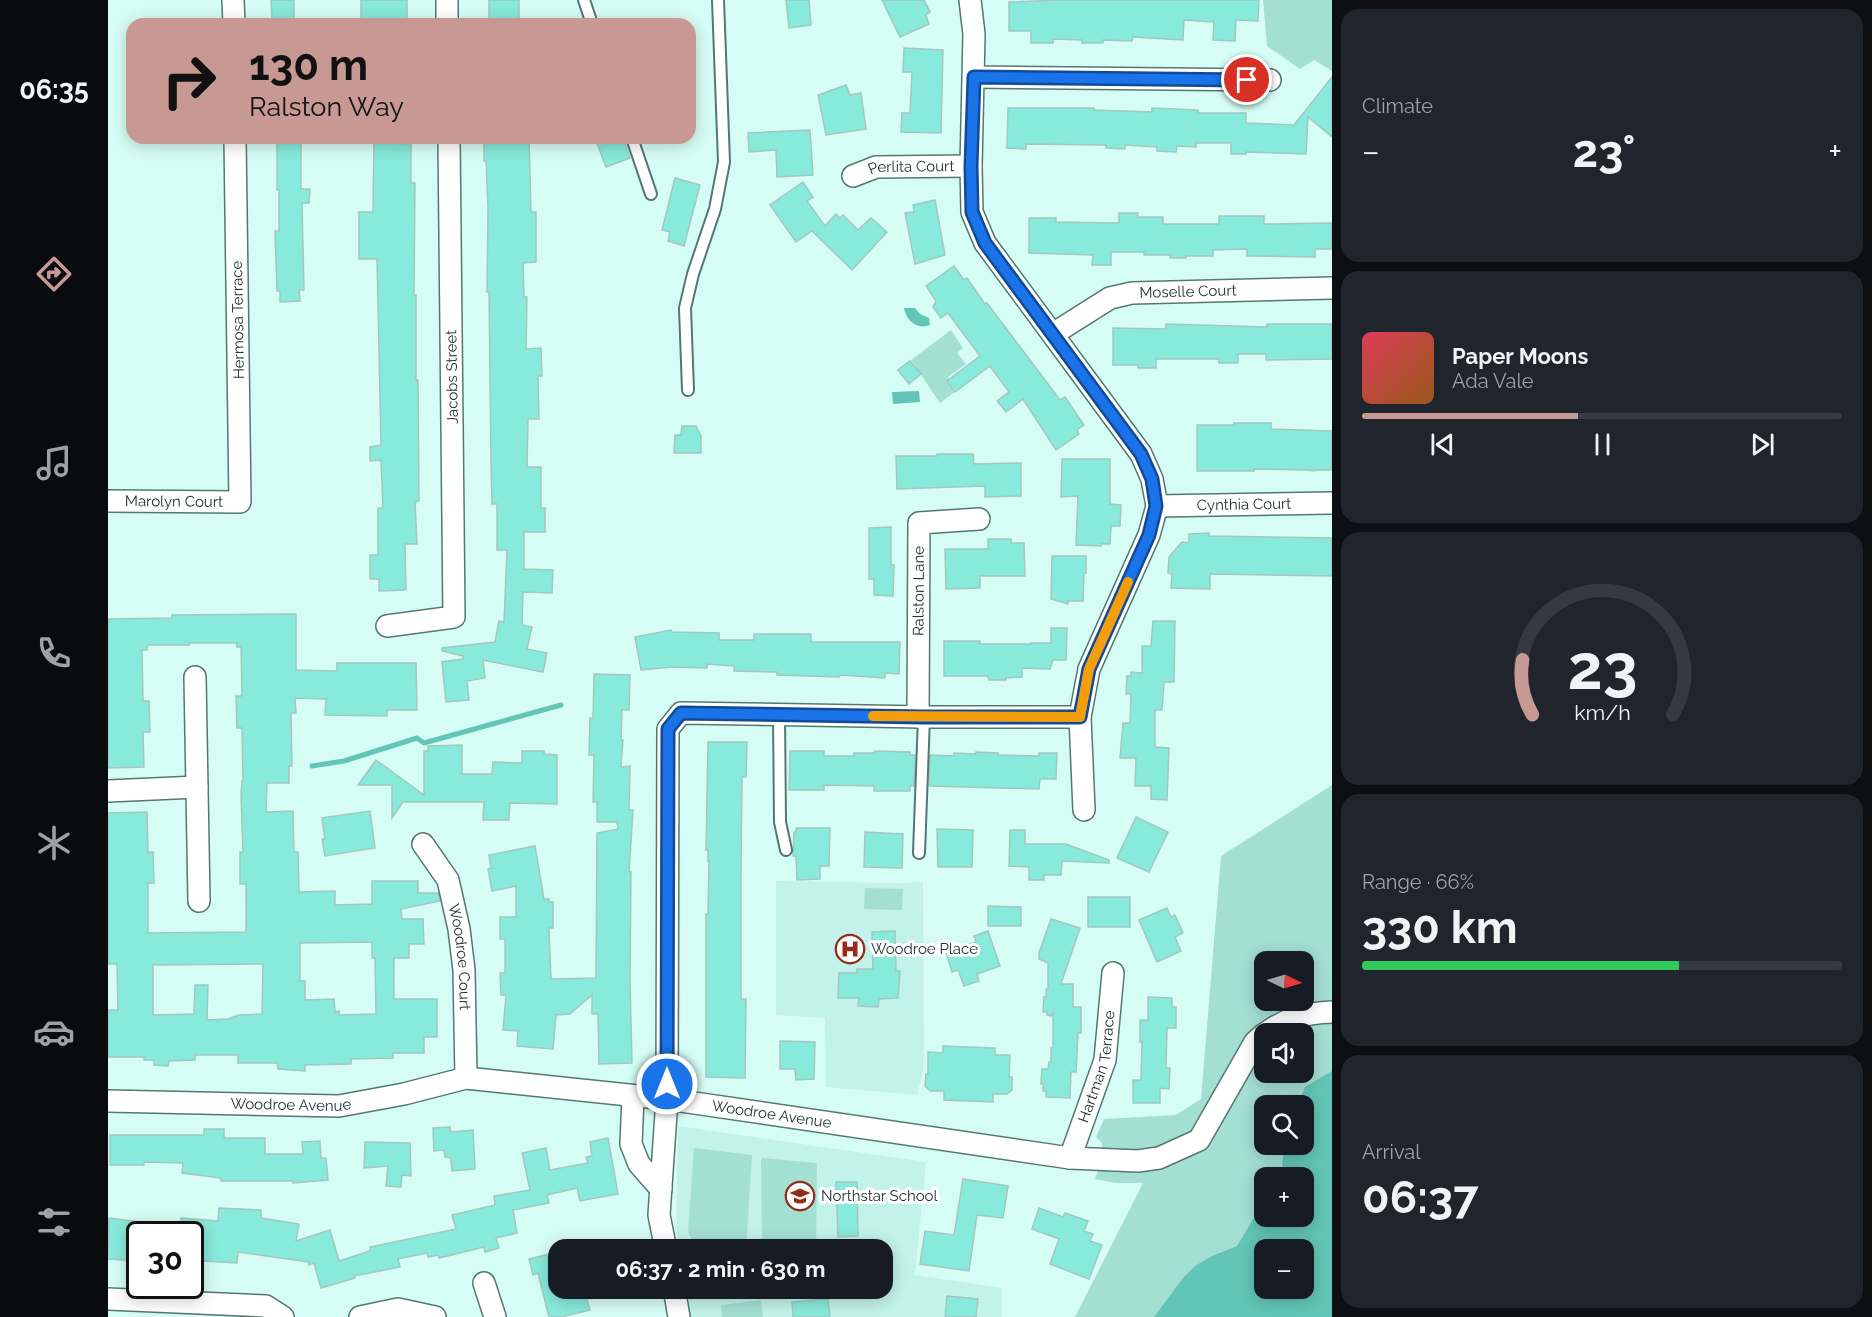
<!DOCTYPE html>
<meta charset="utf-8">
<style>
:root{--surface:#171b24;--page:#20242c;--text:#f1f3f6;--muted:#9ea1a6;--line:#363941;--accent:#c89993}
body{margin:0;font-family:Raleway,sans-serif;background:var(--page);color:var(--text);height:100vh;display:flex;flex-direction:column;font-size:22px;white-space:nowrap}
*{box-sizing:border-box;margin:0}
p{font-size:20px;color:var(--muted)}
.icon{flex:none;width:33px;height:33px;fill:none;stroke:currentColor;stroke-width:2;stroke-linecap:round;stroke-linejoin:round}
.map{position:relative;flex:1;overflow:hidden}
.drawer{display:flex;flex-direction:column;gap:9px;padding:9px;background:#0d0f14;width:540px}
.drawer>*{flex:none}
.guide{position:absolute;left:18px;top:18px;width:570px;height:126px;border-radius:18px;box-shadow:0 3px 15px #0003;background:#c89993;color:#111;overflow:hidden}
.needle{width:39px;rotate:95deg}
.tools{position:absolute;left:1146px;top:951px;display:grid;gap:12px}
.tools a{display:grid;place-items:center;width:60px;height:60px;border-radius:12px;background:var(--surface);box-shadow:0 3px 15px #0003;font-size:30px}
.speed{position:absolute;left:18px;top:1221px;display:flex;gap:12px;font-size:30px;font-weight:700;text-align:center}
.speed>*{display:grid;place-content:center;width:78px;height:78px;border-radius:50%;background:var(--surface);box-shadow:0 3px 15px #0003;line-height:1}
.speed .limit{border:3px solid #111;border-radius:9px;background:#fff;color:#111}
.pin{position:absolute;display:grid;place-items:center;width:51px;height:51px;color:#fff;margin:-26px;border:3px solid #fff;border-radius:50%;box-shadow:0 2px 6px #0007}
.me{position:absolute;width:66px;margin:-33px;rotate:0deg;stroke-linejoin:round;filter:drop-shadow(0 0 4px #0008)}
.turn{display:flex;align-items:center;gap:21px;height:126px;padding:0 24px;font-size:27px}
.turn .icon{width:78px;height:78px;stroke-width:2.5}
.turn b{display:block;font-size:42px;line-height:51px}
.big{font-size:45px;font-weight:700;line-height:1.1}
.drawer .card{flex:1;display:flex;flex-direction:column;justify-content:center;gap:9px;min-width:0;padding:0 21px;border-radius:18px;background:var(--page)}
.drawer .dial{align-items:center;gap:0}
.dial svg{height:156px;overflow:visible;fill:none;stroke:var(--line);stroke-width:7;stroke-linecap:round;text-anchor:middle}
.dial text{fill:var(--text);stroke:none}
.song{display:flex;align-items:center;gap:18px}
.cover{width:72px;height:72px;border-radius:9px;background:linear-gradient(135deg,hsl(350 70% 55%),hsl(30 70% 35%))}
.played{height:6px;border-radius:3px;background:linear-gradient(90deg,var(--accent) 45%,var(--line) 45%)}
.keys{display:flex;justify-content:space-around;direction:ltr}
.heat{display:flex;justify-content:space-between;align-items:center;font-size:33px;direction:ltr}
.charge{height:9px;border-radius:4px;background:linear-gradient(90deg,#34c759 66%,var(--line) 0)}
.trip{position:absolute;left:440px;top:1239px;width:345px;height:60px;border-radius:18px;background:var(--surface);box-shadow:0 3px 15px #0003;font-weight:700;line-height:60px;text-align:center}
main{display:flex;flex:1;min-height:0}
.tab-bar{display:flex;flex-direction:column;width:108px;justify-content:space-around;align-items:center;background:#090b0e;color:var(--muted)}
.tab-bar .icon{width:42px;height:42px}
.tab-bar .active{color:var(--accent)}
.tab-bar b{font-size:27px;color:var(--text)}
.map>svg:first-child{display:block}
.built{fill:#c2f2e9}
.green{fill:#a4dfd4;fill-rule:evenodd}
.water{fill:#62c5b5;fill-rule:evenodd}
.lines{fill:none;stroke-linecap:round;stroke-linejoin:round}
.stream{stroke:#62c5b5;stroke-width:5}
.building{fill:#88eada;stroke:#a2c8c0;stroke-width:1.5;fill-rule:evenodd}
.service-casing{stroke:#547871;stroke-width:14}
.minor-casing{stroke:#547871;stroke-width:24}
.service{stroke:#fff;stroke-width:10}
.minor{stroke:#fff;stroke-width:21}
.route-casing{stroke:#114b97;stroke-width:15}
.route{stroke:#1a73e8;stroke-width:10}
.slow{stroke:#f59e0b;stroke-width:10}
.labels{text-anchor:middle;stroke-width:6;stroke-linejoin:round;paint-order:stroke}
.street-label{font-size:15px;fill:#233330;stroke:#fff}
.poi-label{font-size:15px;fill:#233330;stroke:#fff;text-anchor:start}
</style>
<main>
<nav class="tab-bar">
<b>06:35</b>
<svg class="icon active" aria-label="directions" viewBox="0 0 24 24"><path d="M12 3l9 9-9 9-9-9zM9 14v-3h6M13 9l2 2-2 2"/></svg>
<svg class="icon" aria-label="music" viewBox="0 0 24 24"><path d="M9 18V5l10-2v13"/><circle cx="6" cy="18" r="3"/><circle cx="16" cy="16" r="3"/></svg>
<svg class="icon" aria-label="phone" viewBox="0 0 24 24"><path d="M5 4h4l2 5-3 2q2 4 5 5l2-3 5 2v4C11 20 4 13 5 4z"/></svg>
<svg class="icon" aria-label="climate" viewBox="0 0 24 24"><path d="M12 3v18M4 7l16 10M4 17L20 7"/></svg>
<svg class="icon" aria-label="car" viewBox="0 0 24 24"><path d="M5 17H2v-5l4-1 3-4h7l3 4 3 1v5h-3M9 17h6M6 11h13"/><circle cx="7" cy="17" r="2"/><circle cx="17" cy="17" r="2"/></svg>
<svg class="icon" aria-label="filters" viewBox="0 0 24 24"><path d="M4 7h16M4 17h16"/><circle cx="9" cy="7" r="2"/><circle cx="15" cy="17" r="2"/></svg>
</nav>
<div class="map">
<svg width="1224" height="1317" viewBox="0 0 1224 1317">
<rect width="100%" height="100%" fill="#d6fdf5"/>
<g class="built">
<path d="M668,881L792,883L815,882L816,1068L809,1095L718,1087L717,1018L668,1015Z"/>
<path d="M570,1126L818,1162L807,1275L894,1288V1317H582L577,1289L774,1288V1250L571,1249L568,1230Z"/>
</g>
<g class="green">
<path d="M1155,0H1224V71L1206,60L1192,69L1159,46Z"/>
<path d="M843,330L855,348L849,353L858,364L840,377L848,391L832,403L803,360Z"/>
<path d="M1224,785V1317H967L1035,1183H1007L987,1179L992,1165L994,1143L988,1137L996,1119L1068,1115L1093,1099L1113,856ZM1156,962H1196V1000H1156ZM1156,1034H1196V1072H1156ZM1156,1106H1196V1144H1156ZM1156,1178H1196V1216H1156ZM1156,1250H1196V1288H1156Z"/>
<path d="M757,888L795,889L794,910L756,909Z"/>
<path d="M586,1148L644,1155L638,1249H587L580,1231Z"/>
<path d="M653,1158L709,1163L708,1249H654Z"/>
<path d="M653,1300L655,1317H614L613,1305Z"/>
</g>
<g class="water">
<path d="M796,308H807L812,314L821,318L822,325C810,330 798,321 796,308Z"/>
<path d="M811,391L812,402L785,404L784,392Z"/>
<path d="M1224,1071V1317H1046L1075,1278L1087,1266L1104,1256L1129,1246L1156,1201V1216H1196V1178L1170,1177L1174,1168L1176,1145L1196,1144V1106L1189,1105L1197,1087ZM1156,1250H1196V1288H1156Z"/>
</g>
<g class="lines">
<path class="stream" d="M204,766L236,761L309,738L316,743L453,705"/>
</g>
<g class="building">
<path d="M163,0H186V19H164Z"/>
<rect x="253" y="0" width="46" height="24"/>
<path d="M381,0H411V21L404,20V24H381Z"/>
<path d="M678,0H701L703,25L681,28Z"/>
<path d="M774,0H816L822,12L818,15L821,24L792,37Z"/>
<path d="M952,0H1151L1150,21L1128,20L1127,41L1105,40L1106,22L1076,20L1075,40L1025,37L1024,41L995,40V43H974V40L945,39V43H923V31H901V2Z"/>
<path d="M796,48L835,50L833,133L793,132L794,113H802L804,72H795Z"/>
<path d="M1224,77V137L1200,117L1198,154L1138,152V154H1123V143H1088V147L1069,146L1068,152L1049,151V147L1017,145V149L998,148V145L918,144V149L899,148L900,108H986V110L1044,112V108L1090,110V113H1138V123L1186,125Z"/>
<path d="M738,85L742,95L753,93L758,129L718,135L710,95Z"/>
<path d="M702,130L705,175L669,177L668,150L641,152L640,133Z"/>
<path d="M169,138H193V189H202L201,203H194L196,290H191L192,301L172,302V291H169L167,231H171V190H169Z"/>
<path d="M266,138H291V144L303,143V183H307L306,295H308V380H310L311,501L307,502L309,544H297L298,590L271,591V579H262V555H270V508H275L273,460L262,461V447L273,445L270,303L269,259H251V212H265Z"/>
<path d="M384,138H421L423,212H428V262L415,263L416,297H419L418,349L433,348L434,376H430L431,419H420L419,467H433V508H437V532H416V569L445,570L444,593L415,592L414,625L424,627L419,649L439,653L435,672L375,660L377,678L359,681L361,700L338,702L334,662L355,659V656L334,651V648L387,642L391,621L396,622L399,550H389V504H384L383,463L381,292H379L380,208L378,161H376V142H384Z"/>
<path d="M487,138H515L522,158L498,167Z"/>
<path d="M567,178L592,185L576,246L560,241L562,232L554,230Z"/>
<path d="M695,182L705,197L699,201L717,226L728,214L732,218L735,215L750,230L763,218L779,232L744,270L704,231L688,242L662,205Z"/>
<path d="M827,200L837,255L807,264L797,213L806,212L805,205Z"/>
<path d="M1011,213H1030L1029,217H1055V224H1111V216H1156V224L1224,223V249H1207V257L1139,256V249L1105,250V256H1078V258H1062L1063,255H1036V252H1003V265H984L985,255L921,253V218H948V222L1011,223Z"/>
<path d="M846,266L856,280L859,278L877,304L879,303L952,400L957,397L976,425L969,430L971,434L948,450L915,399L898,412L889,401L901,392L882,366L847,392L839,381L872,356L840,313L833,318L825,307L828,301L818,286Z"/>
<path d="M1058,324L1159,327V324H1224V359L1158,360V354H1130V363H1111V359H1048V368H1030V365H1005V328L1058,329Z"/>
<path d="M802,361L813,374L801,384L790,370Z"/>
<path d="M1126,423H1163V429L1224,431V470H1209L1206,471L1199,470L1146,469V471H1089V425H1126Z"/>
<path d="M574,426H588L593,436V453H566L567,435H573Z"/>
<path d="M829,454H865L866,464L913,463V496L877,497V486L789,489L788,456H829Z"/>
<path d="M954,459H1002V504L1013,505L1012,526H1003L1002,544H993V546L968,545L970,496L953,497Z"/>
<path d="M783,527V565H786L785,596L766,595V579H761V528Z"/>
<path d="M1101,533V536L1224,538V576L1102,574V589L1063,588L1064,574L1060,573L1061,557L1074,542L1081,543V534Z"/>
<path d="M880,539H903V543H916L917,576H872V588L838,589L837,549H880Z"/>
<path d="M944,556H978V573H976L975,601H960V604L943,599Z"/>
<path d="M188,614V670L229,671V663H308L309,710H279V716L217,715L218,699L187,698L188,713H183L184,766H181V783H159L158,812L185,811L186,852H190L191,892L227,891V905L264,904V881H310V893H330L332,901L293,909L294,919H315L316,944H301V958H286V999H329V1037H316V1053H285V1058L243,1059V1064L197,1065V1071L170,1069L169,1063H130V1055H87V1060L61,1061L60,1066L46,1065V1060H36V1057H0V1010H10L9,964H0V813L39,812L40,852H45L46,883H40V933L138,932V884H132V852H135L133,796L134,781H135L134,728H129L128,696H134L133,647H129V643H81V645H39V650H34L35,701H41L42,732H35L36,767L0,768V619L64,618V615ZM264,942V958H267L268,1014L231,1015V1011L227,1012L226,999L197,1000V981H192V943ZM155,964L154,1014L131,1015L120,1019L99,1020L100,985H87L86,1014L45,1015V965Z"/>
<path d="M1045,621H1067L1066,682H1056L1054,710H1047V747L1061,748L1059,800L1043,799V786H1027L1028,758H1012L1015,723H1022L1023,694H1018L1019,676H1023V672L1034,673V646H1043Z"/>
<path d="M943,628H959L958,660H945L942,669L914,668V677L898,678V680H881L880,676H836V641H872V644H923V643H943Z"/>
<path d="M563,630L564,632L611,633V640H646V634H703V642H792L791,674L777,673V678L732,675L731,677L669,675V672L626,671V666L599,664V668L564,667L533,670L527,637Z"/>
<path d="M486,674L522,675L521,710H514L513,740H515L513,767L522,766L521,810H525L521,872H523L522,980L524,1063L491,1064L490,1014H484V995L462,1014L448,1015L445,1049L409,1046L410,1031L395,1030L398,995H393L392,973H397V939H392V917H408V886L384,891L380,869L383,868L381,855L427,846L436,899H441V902H445V928H441L443,979L488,978L489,833L510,829L509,822H489V802H485L486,755H481L482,718H485Z"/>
<path d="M600,742H639L638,777H634L633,872V999H638L637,1078L598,1077V914H600L601,862H600V850H598Z"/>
<path d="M354,745V774H384L385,762L414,763V751H436V754L449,755V804L402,803L401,820H375L376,802H295L284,818V785H250L268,760L316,795V751H320V746Z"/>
<path d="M682,751H716V756H746V753H767V751L802,752V755H807L806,786H802V791H766V786L716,785V790H681Z"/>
<path d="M868,752L890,753V755L931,756V753H949L948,779H932L931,789L821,786L822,755L846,756V753L868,754Z"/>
<path d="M262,811L267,848L217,856L214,839H217L214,818Z"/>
<path d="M1028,817L1060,832L1041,872L1009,858Z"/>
<path d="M688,828H722L721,866H712V879L689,880L688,856H685L686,832H688Z"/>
<path d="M829,829L865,830L864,867H830Z"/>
<path d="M902,830H917V844H958L1001,860V863L954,861L953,875H936V880H921V867L901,866Z"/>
<path d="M757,832L795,834L794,868L756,867Z"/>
<rect x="980" y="897" width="42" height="30"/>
<path d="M880,906L913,907V926H880Z"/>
<path d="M1059,908L1063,917L1067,915L1075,933L1067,937L1073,951L1049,962L1031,920Z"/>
<path d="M943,919L972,928L953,984H965V1007H973V1033H970L968,1072H963L962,1098L938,1097V1091H935V1084H933L934,1069H940L941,1062H943V1048H945V1012L943,1016L939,1015V1012H935L936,997H938V989H940V963L931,959V953Z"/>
<path d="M787,931L788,971H792L790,998L771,999L770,1007L750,1006L751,998H730L731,973H749V969H765L764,932Z"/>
<path d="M880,931L892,966L869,974L871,981L856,986L850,970L844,972L838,952L868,942L866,936Z"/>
<path d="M1040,997L1064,998V1007H1068V1028H1059L1058,1068H1062L1061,1089L1052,1088V1103H1025V1080H1033L1034,1042H1032V1020H1040Z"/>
<path d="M672,1041L707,1042L706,1079L688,1080L687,1069H672Z"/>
<path d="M835,1046L887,1048V1055H902L901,1077H904V1090L899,1094H885V1102L836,1100V1091H822L817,1086L818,1074H820V1052L835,1053Z"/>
<path d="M342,1127L343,1132L365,1130L367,1169L344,1171L343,1158L337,1157L336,1150L326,1151L325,1128Z"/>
<path d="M96,1129H116V1138H157V1154H195L194,1142L212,1141L213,1158H218L220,1180L185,1183V1181H113V1178L74,1173L75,1163L36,1162V1165H2V1135H96Z"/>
<path d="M500,1138L510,1194L472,1201L469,1188L439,1195L441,1203L405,1210L409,1233L388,1238L391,1248L377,1252L376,1247L331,1258L330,1255L320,1257L319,1253L290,1259L292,1267L246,1276L247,1278L213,1288L206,1263L201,1265V1262L130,1252L129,1263L94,1261V1234H73V1218L110,1221L111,1208L153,1210V1218L191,1224L188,1241L222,1230L231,1261L262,1251V1247L348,1229L344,1215L387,1205L386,1196L422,1190L414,1153L438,1148L442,1170L480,1163L478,1157L484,1156L482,1142Z"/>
<path d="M257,1142L302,1143L303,1176L294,1175L293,1187L278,1186L280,1166L256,1168Z"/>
<path d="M855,1179L900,1186L895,1218L869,1215L861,1271L812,1264L817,1231L846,1235Z"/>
<path d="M728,1182H749L750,1236L730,1237Z"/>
<path d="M931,1208L955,1217L957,1213L980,1221L976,1231L985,1234L982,1241L994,1245L981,1279L942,1264L951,1239L924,1229Z"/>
<path d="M1,1218L32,1222V1261L0,1259Z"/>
<path d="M442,1254L445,1267L450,1265V1296L476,1289L482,1310L453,1317H441L430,1273L425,1275L421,1259Z"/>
<path d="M839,1296L870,1299L868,1317H837Z"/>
<path d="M720,1299L722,1317H685L684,1302Z"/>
</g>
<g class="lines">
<g class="service-casing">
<g id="service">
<path d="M476,0L484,24"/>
<path d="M524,138L543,194"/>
<path d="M580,390L577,308L585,274L607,209L616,162L610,0"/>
<path d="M671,715L672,822L678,850"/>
<path d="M811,853L816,717"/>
</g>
</g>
<g class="minor-casing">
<g id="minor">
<path d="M125,0L126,24"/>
<path d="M339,0V24"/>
<path d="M862,0L866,34L863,166L864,212L877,243L1033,454L1044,479L1049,506L1041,535L981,669L972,717L976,810"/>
<path d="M866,77L1162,80"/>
<path id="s1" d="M745,176L768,167L863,166"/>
<path id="s2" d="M945,334L1002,298L1024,293L1224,288"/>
<path id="s3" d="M0,501L132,502L127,138"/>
<path id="s4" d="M1049,506L1224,503"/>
<path d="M279,626L346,617L341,138"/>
<path d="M87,677L91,901"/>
<path id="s5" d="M810,717L811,523L871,519"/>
<path d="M0,791L89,787"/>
<path id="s6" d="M315,844L340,880L351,929L356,970L358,1078"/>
<path d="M1157,1034C1177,1018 1199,1013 1224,1012"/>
<path d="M525,1097L523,1144L531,1164L553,1189"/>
<path id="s7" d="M0,1101L231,1106L296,1094L358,1078L559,1099L962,1158L1030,1161L1051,1158L1091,1140L1147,1042L1156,1034"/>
<path id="s8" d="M962,1158L997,1060L1005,973"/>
<path d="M558,1250L551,1215L559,1099L560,729L573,713L816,717H972"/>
<path d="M376,1283L387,1317"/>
<path d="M566,1288L571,1317"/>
<path d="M0,1299L158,1306L175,1317"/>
<path d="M252,1317L290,1309L327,1317"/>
</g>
</g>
<use href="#service" class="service"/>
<use href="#minor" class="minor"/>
</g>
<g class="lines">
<g class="route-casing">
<path id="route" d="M559,1084L560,729L573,713L816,717H972L981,669L1041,535L1048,506L1044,479L1033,454L877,243L864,212L863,166L866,77L1139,80"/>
</g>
<use href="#route" class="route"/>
<path class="slow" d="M765,716L972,717L981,669L1020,582"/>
</g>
<defs>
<g id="hospital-ring" transform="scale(1.5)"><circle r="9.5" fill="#fff" stroke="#952c1a" stroke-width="1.5"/><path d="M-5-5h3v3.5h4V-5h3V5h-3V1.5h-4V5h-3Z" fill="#952c1a"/></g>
<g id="school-ring" transform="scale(1.5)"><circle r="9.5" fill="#fff" stroke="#952c1a" stroke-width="1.5"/><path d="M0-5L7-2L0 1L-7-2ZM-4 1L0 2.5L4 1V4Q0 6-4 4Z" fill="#952c1a"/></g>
</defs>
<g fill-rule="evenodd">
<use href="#hospital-ring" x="742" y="949"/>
<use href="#school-ring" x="692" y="1196"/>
</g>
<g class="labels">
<g class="street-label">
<text dy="5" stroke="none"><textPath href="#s1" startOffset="60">Perlita Court</textPath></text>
<text dy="5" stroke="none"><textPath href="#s2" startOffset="146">Moselle Court</textPath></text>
<text transform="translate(130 320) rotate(-91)" y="5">Hermosa Terrace</text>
<text transform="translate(344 377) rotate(-91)" y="5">Jacobs Street</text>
<text dy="5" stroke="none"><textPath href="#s3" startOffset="66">Marolyn Court</textPath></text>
<text dy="5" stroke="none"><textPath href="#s4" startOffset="87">Cynthia Court</textPath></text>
<text dy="5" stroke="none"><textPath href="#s5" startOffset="126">Ralston Lane</textPath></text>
<text dy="5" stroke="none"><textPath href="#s6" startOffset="122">Woodroe Court</textPath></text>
<text dy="5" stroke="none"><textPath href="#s8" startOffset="96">Hartman Terrace</textPath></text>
<text dy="5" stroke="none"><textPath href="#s7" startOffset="183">Woodroe Avenue</textPath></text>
<text dy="5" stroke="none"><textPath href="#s7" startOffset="669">Woodroe Avenue</textPath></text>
</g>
<g class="poi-label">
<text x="763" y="954">Woodroe Place</text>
<text x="713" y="1201">Northstar School</text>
</g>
</g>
</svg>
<div class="tools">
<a><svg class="needle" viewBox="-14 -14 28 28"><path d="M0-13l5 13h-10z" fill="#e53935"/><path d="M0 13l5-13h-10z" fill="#9ea1a6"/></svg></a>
<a><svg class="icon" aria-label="sound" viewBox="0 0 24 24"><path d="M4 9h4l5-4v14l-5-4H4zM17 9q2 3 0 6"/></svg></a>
<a><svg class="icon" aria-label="search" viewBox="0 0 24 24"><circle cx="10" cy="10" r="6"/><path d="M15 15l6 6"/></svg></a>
<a>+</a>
<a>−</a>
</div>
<div class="speed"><div class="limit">30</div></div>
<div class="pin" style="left:1139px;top:80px;background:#d93025"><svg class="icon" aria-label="arrive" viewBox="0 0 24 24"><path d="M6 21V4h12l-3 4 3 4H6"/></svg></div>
<svg class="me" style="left:559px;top:1084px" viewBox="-20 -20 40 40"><circle r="17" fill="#1a73e8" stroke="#fff" stroke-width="3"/><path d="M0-11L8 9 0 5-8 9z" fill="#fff"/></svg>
<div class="trip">06:37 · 2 min · 630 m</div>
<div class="guide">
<div class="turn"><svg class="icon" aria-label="right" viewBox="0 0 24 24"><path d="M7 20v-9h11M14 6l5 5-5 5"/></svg><div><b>130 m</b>Ralston Way</div></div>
</div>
</div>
<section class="drawer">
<div class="card"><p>Climate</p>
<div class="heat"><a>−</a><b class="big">23°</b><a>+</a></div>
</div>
<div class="card">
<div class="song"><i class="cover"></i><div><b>Paper Moons</b><p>Ada Vale</p></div></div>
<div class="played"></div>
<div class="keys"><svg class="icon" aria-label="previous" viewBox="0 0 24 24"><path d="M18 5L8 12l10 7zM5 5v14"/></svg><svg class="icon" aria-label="pause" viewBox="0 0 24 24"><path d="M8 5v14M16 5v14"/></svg><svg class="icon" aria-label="next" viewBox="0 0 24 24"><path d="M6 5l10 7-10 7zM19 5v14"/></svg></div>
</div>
<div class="card dial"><svg viewBox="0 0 100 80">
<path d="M14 69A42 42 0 1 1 86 69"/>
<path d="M14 69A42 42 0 0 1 9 41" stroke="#c89993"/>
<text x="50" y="56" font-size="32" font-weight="700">23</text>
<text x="50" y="72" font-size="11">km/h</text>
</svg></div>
<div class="card"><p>Range · 66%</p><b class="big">330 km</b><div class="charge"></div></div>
<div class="card"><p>Arrival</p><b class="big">06:37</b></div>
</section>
</main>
